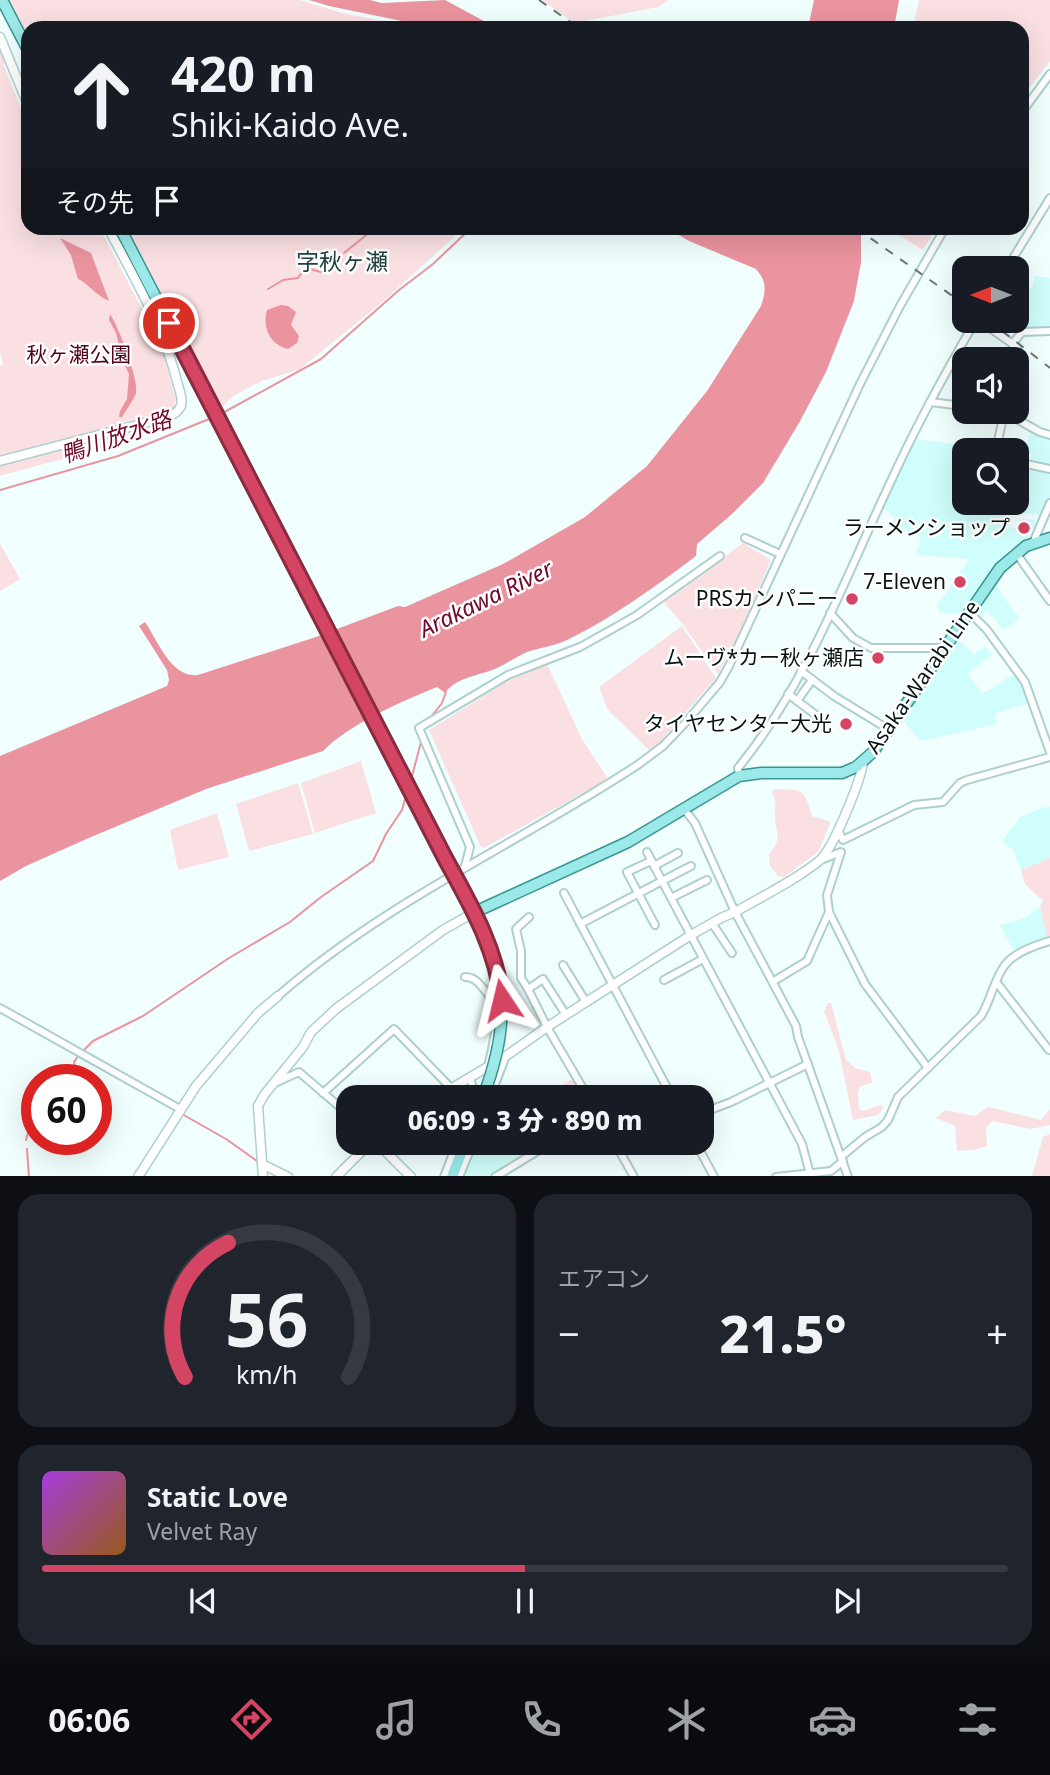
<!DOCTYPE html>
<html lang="ja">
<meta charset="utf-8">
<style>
:root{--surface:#171b24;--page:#20242c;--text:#f1f3f6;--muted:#9ea1a6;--line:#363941;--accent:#d44463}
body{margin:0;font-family:"Noto Sans","Noto Sans JP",sans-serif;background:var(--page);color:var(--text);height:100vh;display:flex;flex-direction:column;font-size:26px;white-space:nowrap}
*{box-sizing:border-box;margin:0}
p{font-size:23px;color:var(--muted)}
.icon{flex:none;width:38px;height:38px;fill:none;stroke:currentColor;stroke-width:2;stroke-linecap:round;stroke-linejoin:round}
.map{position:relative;height:1176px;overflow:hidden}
.panel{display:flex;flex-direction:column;gap:18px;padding:18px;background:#0d0f14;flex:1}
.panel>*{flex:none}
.guide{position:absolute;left:21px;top:21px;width:1008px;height:214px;border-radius:21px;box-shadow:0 7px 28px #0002;background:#171b24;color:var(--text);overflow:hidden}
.needle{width:46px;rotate:270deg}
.tools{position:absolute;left:952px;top:256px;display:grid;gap:14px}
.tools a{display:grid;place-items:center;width:77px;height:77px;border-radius:14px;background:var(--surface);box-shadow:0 7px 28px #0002;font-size:35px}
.speed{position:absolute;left:21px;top:1064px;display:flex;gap:14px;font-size:35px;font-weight:700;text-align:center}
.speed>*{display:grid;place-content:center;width:91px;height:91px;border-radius:50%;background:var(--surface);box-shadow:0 7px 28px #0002;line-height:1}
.speed .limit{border:10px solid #d22;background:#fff;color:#111}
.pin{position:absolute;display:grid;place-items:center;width:60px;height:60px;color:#fff;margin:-30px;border:4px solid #fff;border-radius:50%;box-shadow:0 2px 7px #0007}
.me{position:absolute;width:77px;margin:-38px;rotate:350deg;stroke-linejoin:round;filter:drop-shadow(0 0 5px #0008)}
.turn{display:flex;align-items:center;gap:24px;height:147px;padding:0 35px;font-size:32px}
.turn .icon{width:91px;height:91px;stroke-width:2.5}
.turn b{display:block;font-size:49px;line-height:60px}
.then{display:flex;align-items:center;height:66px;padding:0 35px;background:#0003;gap:14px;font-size:26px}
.big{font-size:52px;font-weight:800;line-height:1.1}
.panel .tile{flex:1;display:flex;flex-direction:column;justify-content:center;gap:10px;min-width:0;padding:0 24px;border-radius:21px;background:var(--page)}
.panel .dial{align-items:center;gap:0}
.dial svg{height:182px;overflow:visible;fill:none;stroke:var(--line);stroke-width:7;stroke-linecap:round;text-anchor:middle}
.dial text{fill:var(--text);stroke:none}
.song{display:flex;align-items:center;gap:21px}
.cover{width:84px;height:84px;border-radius:10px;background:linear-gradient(135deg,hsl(280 70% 55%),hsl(30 70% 35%))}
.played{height:7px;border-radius:4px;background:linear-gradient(90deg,var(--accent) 50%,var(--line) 50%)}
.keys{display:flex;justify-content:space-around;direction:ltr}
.heat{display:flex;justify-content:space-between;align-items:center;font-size:38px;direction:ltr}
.panel .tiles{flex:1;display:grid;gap:18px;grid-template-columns:1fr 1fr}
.tile:last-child{grid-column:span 2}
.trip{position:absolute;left:336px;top:1085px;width:378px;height:70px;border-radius:21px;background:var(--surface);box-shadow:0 7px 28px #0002;font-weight:800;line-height:70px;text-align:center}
.tab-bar{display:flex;height:112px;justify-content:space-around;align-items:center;background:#090b0e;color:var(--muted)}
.tab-bar .icon{width:49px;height:49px}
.tab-bar .current{color:var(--accent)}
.tab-bar b{font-size:32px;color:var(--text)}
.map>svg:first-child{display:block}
.built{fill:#d0fefc}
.green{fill:#fae0e2}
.water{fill:#ea949f}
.pier{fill:#f1fffe}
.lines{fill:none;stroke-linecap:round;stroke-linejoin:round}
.stream{stroke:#ea949f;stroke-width:2}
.minor-casing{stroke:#add0ce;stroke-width:10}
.tertiary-casing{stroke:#add0ce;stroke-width:11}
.primary-casing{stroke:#3c9593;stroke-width:13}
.minor{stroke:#fff;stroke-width:6}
.tertiary{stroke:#fff;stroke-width:8}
.primary{stroke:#9be9e8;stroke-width:10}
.rail{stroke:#697676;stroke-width:2;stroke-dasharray:9 9;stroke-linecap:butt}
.primary-bridge-casing{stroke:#3c9593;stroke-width:13;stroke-linecap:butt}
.primary-bridge{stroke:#9be9e8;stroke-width:10}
.route-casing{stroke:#8a2c40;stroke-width:18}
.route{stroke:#d44463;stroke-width:12}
.poi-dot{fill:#d44463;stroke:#fff;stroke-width:2.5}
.labels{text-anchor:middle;stroke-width:5;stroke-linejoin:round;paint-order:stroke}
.park-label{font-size:21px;fill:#51041b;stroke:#fff}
.poi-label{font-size:21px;fill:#071414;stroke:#fff;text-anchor:end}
.street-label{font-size:21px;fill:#071414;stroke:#fff}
.neighbourhood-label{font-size:23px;fill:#234241;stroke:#fff}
.water-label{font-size:23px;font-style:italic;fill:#700929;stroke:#fff}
</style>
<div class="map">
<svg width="1050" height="1177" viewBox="0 0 1050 1177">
<rect width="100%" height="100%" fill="#f1fffe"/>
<g class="built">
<path d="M1035,276L1050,278V329L1015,330L1021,295L1017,294V286L1032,288Z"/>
<path d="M1031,430L1050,437V466L1031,461V453L1024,452Z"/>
<path d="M914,439L962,445L964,460V502H1017V463L1050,470V497L1040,515L1008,511L1005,526L1018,529L1022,519L1037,520L1027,540L1009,550L960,614L939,612L937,606L969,559L916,555L921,537L891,527L895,518L886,510L881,509Z"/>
<path d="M995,584L1019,619L1004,630L987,611L980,619L974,614Z"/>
<path d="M957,638L974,654L985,646L992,655L967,674L983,694L1016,673L1031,702L995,714L997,724L920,741L902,718Z"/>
<path d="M1050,807V858L1021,870L1013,850L1002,841L1020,817L1041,808Z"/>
<path d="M1040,907L1047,938L1015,953L1000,925L1025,918Z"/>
<path d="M475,1143H543L488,1176L461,1177Z"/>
</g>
<g class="green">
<path d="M6,0H300L342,13L419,28H28V42Z"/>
<path d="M542,0H669L658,7L574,23Z"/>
<path d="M919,0H1050V61L1022,98V28H913Z"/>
<path d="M0,47L5,60L4,66L28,125V228H100L161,346L176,400L173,409L168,412L116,424L120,443L0,476V366L3,363L0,352Z"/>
<path d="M123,228H464L381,303L300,369L262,381L235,395L218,410Z"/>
<path d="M887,228H936L923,250Z"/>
<path d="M743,543L771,560L743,627L718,674L684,626L663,601Z"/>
<path d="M0,544L20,579L0,591Z"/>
<path d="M682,626L716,678L651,752L608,710L599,687Z"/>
<path d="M547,664L582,739L608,779L484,848L480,845L429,730L506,682Z"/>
<path d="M361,761L376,813L315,833L301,783Z"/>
<path d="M298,783L313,834L249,851L236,804Z"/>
<path d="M774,789C803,790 804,788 812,816L829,821L830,824L818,852L784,877L778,876L770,866L769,855C783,837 776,836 775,816C775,806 777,802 772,792Z"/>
<path d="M217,813L229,857L178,870L170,830Z"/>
<path d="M1050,858V937L1047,938L1040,907L1043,901L1025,884L1021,870Z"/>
<path d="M828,1003H831L846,1060L855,1068L870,1072L872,1082L860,1087L858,1092L859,1109L863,1111L880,1105L884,1107L878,1115L853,1120L839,1051L824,1011Z"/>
<path d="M574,1078L585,1097H565L559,1087Z"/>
<path d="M988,1107L1041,1120L1050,1109V1125L1031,1129L992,1121L986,1128L987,1146L974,1150L957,1151L955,1126L936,1118L945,1110L975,1116Z"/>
<path d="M1050,1134V1176H1032L1043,1137Z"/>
</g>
<g class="water">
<path d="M309,0H370L382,3L445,0L497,28L431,27L329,6Z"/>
<path d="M814,0H899L894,28H808Z"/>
<path d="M667,228H861V262L854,301L826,372L799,423L763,483L732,514L697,544L696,556C656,586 615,616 571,638C558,645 544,647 530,651C519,655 508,663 497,668C479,676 456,677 445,693L437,687C402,701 348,725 323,751L206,789L91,837L26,866L0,881V756L167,686L169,680L167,670L139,626L145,622C158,641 171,678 198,675L313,638L398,606L405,607L503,564L585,517L647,466L707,391L761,306C766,292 767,281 756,269L689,241Z"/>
<path d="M60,238L91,253L109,301C95,295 88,283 78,279L71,255Z"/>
<path d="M281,305L288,306L296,312L291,325L299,336L297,343L288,349C270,345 262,327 267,310Z"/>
<path d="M110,314C118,326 139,379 136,393C133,401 126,410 122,417H119L120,411L127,399L129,374L122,359L116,333L109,320Z"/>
</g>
<path class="pier" d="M330,628L378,720L368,725L320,631Z"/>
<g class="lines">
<g class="stream">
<path d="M344,253L375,228"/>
<path d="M268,289L283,280L298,278L305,268L321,272L335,260"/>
<path d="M219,415L321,359L399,290L433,264L471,228"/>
<path d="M0,490L118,456L214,417"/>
<path d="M431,717L442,703L446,692"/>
<path d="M411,780L421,742"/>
<path d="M0,1012L49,1039"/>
<path d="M63,1047L76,1054"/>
<path d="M83,1051L93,1041L143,1016L229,958L290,922L321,897L373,861L386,834L402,810L407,792"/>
<path d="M87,1061L177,1111"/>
<path d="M72,1080L76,1074L74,1062L79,1055"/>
<path d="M182,1114L226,1139L257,1161"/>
<path d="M26,1140L32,1118L37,1113"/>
<path d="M27,1149L29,1177"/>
</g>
<g class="minor-casing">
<g id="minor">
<path d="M1022,112L1050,74"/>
<path d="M1007,268L1050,198"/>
<path d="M975,322L987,326L1017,347L1013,359"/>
<path d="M1012,344L1022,332L1050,331"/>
<path d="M930,402L964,406"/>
<path d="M1002,411L1040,432L1050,435"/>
<path d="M996,450L1004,413"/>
<path d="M1017,462L1050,469"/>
<path d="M745,538L780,554"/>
<path d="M1033,543L1050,503"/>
<path d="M1016,553L1050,601"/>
<path d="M969,612L987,630L1025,682L1050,752"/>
<path d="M830,613L853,638L871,648H944"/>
<path d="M801,671L834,696L888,729"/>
<path d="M788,694L824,721"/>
<path d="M797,701L812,680"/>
<path d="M739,776L738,768C807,684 845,578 891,481C916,426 945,373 976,320"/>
<path d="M684,809L695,823L735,912L796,1026L798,1037L848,1177"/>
<path d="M838,830L843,840L914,805L943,802L960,783L967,780L1050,757"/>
<path d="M823,859L841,852L827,895L829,912L865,984L928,1068"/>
<path d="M651,861L627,872L655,925"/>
<path d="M465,866L470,847L419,728L508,675L580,647L616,627L637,615L720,556"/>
<path d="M654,866L678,853"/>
<path d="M691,866L662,881L802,1144L810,1174"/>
<path d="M564,893L672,1097"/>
<path d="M671,898L707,880"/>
<path d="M712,923L732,953"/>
<path d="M580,924L662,881L647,852"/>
<path d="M563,965L586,1002"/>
<path d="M465,977C473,977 477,981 483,988C504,1010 494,1039 488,1067"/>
<path d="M664,980L703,959"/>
<path d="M774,981L807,961L829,912"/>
<path d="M997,983L1049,1050"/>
<path d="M528,989L521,978V951L516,929L529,917"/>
<path d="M278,996C389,899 518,844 639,764L663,746L687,721L720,682L729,666L860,384L900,306L945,228"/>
<path d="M0,1008L180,1109"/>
<path d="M566,1015L543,979L528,989L547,1027L588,1097"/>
<path d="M470,1077L474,1092L473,1097"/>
<path d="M277,1082L299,1072L348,1114"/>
<path d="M323,1093L394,1029L451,1088"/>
<path d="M490,1097L506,1056"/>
<path d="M702,1113L731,1102L808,1064"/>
<path d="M615,1143L634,1177"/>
<path d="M696,1143L714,1177"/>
<path d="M841,1157L865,1137L882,1127L888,1120L898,1097L981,1016C991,1000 994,979 1005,965C1014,953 1036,945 1050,941"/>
<path d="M444,1177L457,1143"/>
<path d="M459,1177L473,1143"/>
<path d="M495,1177L551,1143"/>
<path d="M776,1177L831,1171L843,1161"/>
</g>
</g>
<g class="tertiary-casing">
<g id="tertiary">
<path d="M0,37L28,105"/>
<path d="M0,461L164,418C171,416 178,413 181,406C183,399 180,391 178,385C164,328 135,279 108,228"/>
<path d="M437,1097L506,1056L547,1027L691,935L721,918L735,912C763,896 794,881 819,861C833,850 861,780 863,762"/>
<path d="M377,1143L411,1177"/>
<path d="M262,1164L288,1177"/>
<path d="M138,1177L196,1086L258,1013L278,996"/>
<path d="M263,1177L258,1106L264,1095L303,1047L311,1032L337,1008L443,930L475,912"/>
<path d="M336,1177L370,1143"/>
</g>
</g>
<g class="primary-casing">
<g id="primary">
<path d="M2,0L28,50"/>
<path d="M120,228L353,679"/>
<path d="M472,906L486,936"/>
<path d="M475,912L628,842L739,776L761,773H842L856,767L873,752L1000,568L1026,546L1050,538"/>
<path d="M452,1177L465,1143"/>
</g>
</g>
<use href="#minor" class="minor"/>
<use href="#tertiary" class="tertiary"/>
<use href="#primary" class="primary"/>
<g class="rail">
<path d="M539,0L579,28"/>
<path d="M856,228L964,304"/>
<path d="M988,320L1050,368"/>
</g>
<g class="primary-bridge-casing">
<g id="primary-bridge">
<path d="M353,679L468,900"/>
<path d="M483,1097C505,1039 509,995 486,936"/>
</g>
</g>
<use href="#primary-bridge" class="primary-bridge"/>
</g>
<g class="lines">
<g class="route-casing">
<path id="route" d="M169,323L445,858C470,904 496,947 502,1000"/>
</g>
<use href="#route" class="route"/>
</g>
<g class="poi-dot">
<circle cx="1024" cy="528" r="7"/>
<circle cx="960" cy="582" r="7"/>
<circle cx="852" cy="599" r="7"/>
<circle cx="878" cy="658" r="7"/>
<circle cx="846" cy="724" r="7"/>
</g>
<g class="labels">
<g class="park-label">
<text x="79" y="362">秋ヶ瀬公園</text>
</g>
<g class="poi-label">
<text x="1010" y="535">ラーメンショップ</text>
<text x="946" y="589">7-Eleven</text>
<text x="838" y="606">PRSカンパニー</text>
<text x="864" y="665">ムーヴ*カー秋ヶ瀬店</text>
<text x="832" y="731">タイヤセンター大光</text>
</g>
<g class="street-label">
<text transform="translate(923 677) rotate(-55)" y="7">Asaka-Warabi Line</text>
</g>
<g class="neighbourhood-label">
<text x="342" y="270">字秋ヶ瀬</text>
</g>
<g class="water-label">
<text transform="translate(116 437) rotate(-19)" y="8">鴨川放水路</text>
<text transform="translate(486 599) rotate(-26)" y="8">Arakawa River</text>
</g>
</g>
</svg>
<div class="tools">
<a><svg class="needle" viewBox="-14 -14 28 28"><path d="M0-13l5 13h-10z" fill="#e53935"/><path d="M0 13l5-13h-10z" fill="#9ea1a6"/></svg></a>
<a><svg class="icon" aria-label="sound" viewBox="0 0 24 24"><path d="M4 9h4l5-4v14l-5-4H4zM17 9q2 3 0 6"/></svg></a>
<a><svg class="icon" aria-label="search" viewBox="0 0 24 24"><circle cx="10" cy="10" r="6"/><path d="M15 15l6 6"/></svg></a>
</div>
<div class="speed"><div class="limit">60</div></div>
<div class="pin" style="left:169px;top:323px;background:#d93025"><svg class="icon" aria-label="arrive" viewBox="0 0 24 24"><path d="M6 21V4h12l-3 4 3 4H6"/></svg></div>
<svg class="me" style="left:502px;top:1000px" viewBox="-20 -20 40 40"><path d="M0-17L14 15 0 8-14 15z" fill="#d44463" stroke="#fff" stroke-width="4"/></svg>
<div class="trip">06:09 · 3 分 · 890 m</div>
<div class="guide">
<div class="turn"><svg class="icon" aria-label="ahead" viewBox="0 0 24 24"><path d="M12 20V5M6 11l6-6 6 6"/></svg><div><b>420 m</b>Shiki-Kaido Ave.</div></div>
<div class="then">その先<svg class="icon" aria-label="arrive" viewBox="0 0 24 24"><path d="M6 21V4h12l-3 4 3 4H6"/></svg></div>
</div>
</div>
<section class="panel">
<div class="tiles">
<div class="tile dial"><svg viewBox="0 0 100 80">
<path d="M14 69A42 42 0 1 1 86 69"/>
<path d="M14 69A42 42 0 0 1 33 10" stroke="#d44463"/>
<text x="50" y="56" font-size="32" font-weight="700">56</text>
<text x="50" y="72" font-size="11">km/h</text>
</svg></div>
<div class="tile"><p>エアコン</p>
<div class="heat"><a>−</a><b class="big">21.5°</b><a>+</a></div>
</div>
<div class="tile">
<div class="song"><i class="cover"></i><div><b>Static Love</b><p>Velvet Ray</p></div></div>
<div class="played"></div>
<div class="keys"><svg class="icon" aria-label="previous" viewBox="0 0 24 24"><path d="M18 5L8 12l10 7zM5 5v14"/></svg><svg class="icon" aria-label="pause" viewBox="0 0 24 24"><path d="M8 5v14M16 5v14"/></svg><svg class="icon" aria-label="next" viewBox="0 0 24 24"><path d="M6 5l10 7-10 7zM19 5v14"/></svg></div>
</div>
</div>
</section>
<nav class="tab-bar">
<b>06:06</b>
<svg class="icon current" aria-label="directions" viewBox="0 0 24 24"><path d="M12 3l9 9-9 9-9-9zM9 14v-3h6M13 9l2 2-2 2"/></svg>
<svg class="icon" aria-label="music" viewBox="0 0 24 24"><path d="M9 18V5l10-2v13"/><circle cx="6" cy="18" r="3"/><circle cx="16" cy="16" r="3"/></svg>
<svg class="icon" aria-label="phone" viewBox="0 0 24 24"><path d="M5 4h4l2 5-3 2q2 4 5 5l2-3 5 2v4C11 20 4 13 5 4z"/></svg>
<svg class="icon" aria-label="climate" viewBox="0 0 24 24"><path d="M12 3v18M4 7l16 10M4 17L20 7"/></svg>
<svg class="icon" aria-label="car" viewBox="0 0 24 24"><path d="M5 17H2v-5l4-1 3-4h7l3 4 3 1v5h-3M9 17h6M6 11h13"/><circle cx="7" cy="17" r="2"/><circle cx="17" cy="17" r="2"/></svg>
<svg class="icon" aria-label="filters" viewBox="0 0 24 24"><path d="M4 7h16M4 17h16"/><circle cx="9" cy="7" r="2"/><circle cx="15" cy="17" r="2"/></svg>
</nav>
